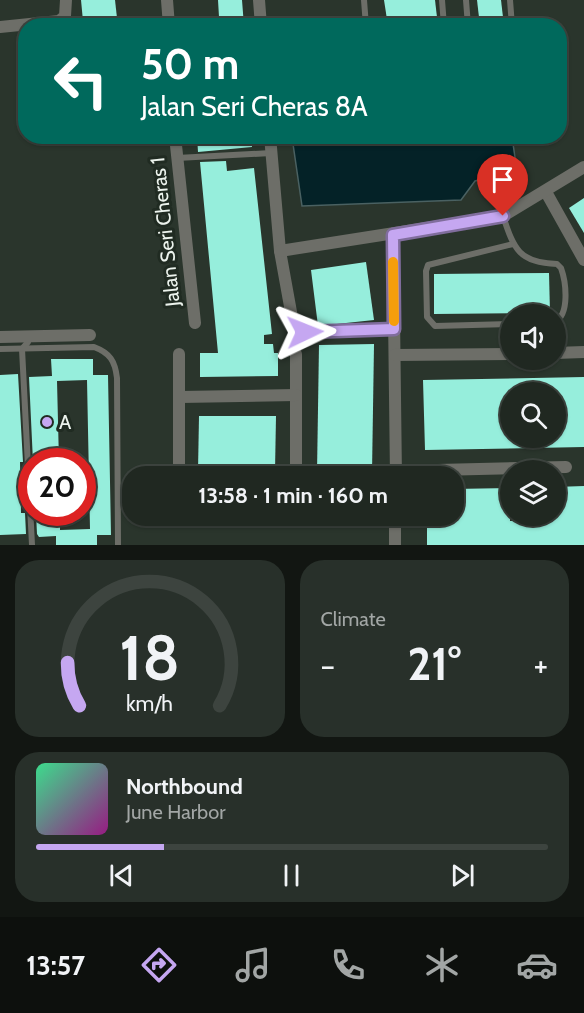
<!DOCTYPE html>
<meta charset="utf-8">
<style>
:root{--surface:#202821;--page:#28302a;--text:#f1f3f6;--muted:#a2a6a5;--line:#3d443f;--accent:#c5a7f1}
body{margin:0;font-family:Cabin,sans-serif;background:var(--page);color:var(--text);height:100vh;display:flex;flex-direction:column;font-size:22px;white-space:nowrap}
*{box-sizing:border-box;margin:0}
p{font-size:20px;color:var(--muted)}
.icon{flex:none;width:33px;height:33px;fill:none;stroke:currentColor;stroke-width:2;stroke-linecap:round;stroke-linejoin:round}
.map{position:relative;height:545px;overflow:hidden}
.panel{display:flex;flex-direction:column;gap:15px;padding:15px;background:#121612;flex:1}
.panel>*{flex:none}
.banner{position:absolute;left:18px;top:18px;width:549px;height:126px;border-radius:24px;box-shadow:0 2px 4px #0004,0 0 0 2px var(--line);background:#00695c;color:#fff;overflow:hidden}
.fabs{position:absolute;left:500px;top:304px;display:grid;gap:12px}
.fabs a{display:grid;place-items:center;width:66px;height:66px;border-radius:50%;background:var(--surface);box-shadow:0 2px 4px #0004,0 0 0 2px var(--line);font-size:30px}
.speed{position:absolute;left:18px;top:448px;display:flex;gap:12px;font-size:30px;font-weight:700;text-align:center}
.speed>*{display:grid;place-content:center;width:78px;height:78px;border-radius:50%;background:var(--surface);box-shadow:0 2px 4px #0004,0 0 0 2px var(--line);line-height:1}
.speed .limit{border:9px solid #d22;background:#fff;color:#111}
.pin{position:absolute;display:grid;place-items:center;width:51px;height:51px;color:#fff;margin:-62px -26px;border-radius:50% 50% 50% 0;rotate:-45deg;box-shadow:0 0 6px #0007}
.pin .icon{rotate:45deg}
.me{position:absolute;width:66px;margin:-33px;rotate:88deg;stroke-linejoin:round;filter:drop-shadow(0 0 4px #0008)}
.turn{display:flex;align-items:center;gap:21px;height:126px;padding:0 24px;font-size:27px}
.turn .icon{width:78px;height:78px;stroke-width:2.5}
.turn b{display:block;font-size:42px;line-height:51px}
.big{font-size:45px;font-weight:800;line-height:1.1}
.panel .card{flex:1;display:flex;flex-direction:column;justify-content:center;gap:9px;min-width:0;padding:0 21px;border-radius:24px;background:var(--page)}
.panel .dial{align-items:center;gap:0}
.dial svg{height:156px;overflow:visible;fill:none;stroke:var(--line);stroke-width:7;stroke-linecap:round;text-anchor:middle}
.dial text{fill:var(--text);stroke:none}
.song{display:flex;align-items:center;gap:18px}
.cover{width:72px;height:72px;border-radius:9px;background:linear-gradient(135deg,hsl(150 70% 55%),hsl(310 70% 35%))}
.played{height:6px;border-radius:3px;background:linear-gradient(90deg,var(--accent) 25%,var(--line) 25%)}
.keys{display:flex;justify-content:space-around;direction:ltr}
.heat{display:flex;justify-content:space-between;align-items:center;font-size:33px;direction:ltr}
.panel .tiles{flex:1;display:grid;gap:15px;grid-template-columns:1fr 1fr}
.card:last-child{grid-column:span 2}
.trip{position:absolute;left:122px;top:466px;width:342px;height:60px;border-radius:24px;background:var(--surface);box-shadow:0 2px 4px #0004,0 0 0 2px var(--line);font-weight:800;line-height:60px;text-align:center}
.tab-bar{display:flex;height:96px;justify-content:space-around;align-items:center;background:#0d100d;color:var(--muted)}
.tab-bar .icon{width:42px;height:42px}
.tab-bar .active{color:var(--accent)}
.tab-bar b{font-size:27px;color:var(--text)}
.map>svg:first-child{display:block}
.water{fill:#042227;stroke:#4a6162;stroke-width:1.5}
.building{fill:#96eedc;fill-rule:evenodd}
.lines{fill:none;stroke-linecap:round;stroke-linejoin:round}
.service{stroke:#6d6e68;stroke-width:6}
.minor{stroke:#6d6e68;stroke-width:12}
.route-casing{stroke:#806d9d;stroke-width:15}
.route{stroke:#c5a7f1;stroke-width:10}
.slow{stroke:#f59e0b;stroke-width:10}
.poi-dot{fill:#c5a7f1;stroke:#202b22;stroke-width:2}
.labels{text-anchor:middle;stroke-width:6;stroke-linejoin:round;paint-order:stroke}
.street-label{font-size:20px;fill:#ecf3ed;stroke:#202b22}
.poi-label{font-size:20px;fill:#ecf3ed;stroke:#202b22;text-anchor:start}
</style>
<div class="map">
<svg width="584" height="545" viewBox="0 0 584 545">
<rect width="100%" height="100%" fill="#2a352c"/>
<path class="water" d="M292,137H512L517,171L475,181L461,200L302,206Z"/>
<g class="building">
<path d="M81,0H115L117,18L83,21Z"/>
<path d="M218,0H242L244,26H199V18L219,17Z"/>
<path d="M384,0H435L438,26H388Z"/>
<path d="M477,0H501L504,26H480Z"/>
<path d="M197,136H251L252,147L198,152Z"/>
<path d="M226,161L227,171L254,168L272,334L264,335V344H273L274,353H278V376L200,377V353H218L200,162Z"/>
<path d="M584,198V233L569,208Z"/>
<path d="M366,262L374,320L318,326L311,270Z"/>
<path d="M549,273L550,313L434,314V274Z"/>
<path d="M374,344L372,473L317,472L319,345Z"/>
<path d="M51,359H93V375H108L111,535H97V545H56V536L39,537L37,534L36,513H60V530L90,529L87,380L57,381L59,462H33L29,377L52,376Z"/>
<path d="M18,374L23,462H20L21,513H25L26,534L0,535V375Z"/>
<path d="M584,377V447L425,450L423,380ZM510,393H555V438H510Z"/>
<path d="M199,416H276L275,471H198Z"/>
<path d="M584,486V545H427V516H453V489L510,488V521L555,520V487Z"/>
</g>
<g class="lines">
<g class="service">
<path d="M364,0L366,26"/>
<path d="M442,0L444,26"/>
<path d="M466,0L468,26"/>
<path d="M510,0L512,26"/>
<path d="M177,158L271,153"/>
<path d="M503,216C514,249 519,263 557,264L561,268C566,282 570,314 555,322"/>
<path d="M293,323L297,330L305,332L394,329"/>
<path d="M510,324L435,326L427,317L426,271L428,265L513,244"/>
<path d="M27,337L28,342L22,349L32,545"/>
<path d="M0,349L94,347C110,353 115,361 117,378L118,545"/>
</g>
<g class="minor">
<path d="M167,0L169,26"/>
<path d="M259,0L261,26"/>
<path d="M0,27L59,21L65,16L66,0"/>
<path d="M175,136L195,323"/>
<path d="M270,136L280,251L293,323"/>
<path d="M546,192L584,260"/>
<path d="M393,235L396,477"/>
<path d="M280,251L503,216L584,167"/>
<path d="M0,337L90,335"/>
<path d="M555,353L584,352"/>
<path d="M296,354V477"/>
<path d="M395,355L510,354"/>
<path d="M180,397L296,395"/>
<path d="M396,471L566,467"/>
<path d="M179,477V354"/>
<path d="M395,545V516"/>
</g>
</g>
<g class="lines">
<g class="route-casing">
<path id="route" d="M305,332L394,329L393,235L503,216"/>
</g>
<use href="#route" class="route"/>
<path class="slow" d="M393,262L394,321"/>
</g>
<circle class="poi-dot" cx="47" cy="422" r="6"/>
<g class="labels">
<g class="street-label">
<text transform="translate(165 232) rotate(-96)" y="7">Jalan Seri Cheras 1</text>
</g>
<g class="poi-label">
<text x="59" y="429">A</text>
</g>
</g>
</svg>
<div class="fabs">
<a><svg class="icon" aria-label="sound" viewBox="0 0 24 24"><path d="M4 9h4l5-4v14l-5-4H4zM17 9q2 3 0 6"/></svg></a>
<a><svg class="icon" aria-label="search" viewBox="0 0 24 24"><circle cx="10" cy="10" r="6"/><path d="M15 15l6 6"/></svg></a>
<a><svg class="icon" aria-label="layers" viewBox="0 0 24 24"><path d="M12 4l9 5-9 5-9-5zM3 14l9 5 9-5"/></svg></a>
</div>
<div class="speed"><div class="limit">20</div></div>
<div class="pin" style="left:503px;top:216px;background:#d93025"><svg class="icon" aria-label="arrive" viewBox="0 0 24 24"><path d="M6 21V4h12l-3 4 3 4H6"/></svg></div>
<svg class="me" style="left:305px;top:332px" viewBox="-20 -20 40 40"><path d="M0-17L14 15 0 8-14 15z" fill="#c5a7f1" stroke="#fff" stroke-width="4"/></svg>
<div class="trip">13:58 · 1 min · 160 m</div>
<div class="banner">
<div class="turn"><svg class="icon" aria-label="left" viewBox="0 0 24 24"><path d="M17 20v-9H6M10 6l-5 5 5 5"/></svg><div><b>50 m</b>Jalan Seri Cheras 8A</div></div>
</div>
</div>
<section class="panel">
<div class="tiles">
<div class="card dial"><svg viewBox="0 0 100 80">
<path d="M14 69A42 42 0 1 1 86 69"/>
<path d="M14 69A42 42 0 0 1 8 47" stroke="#c5a7f1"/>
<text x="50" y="56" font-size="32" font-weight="700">18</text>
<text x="50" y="72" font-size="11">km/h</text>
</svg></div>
<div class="card"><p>Climate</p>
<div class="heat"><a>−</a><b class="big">21°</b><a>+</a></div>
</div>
<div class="card">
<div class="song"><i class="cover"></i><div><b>Northbound</b><p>June Harbor</p></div></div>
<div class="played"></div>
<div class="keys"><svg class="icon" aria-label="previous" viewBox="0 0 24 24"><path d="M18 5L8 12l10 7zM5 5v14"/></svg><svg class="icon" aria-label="pause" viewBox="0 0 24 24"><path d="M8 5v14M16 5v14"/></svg><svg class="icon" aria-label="next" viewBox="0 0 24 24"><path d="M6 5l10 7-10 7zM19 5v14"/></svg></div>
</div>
</div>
</section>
<nav class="tab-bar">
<b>13:57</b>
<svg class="icon active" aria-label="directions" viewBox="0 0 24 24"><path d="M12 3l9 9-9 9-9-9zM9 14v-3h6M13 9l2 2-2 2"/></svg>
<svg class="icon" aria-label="music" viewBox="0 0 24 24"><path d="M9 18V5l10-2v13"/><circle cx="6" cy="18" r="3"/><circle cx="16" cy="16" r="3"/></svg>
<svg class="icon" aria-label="phone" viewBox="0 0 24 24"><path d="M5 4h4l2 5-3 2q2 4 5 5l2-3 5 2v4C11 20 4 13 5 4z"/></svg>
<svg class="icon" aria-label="climate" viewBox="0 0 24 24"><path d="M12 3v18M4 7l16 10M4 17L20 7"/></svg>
<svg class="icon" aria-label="car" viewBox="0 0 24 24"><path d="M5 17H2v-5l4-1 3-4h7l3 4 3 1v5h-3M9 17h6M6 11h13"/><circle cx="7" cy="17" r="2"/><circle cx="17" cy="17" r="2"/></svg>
</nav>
